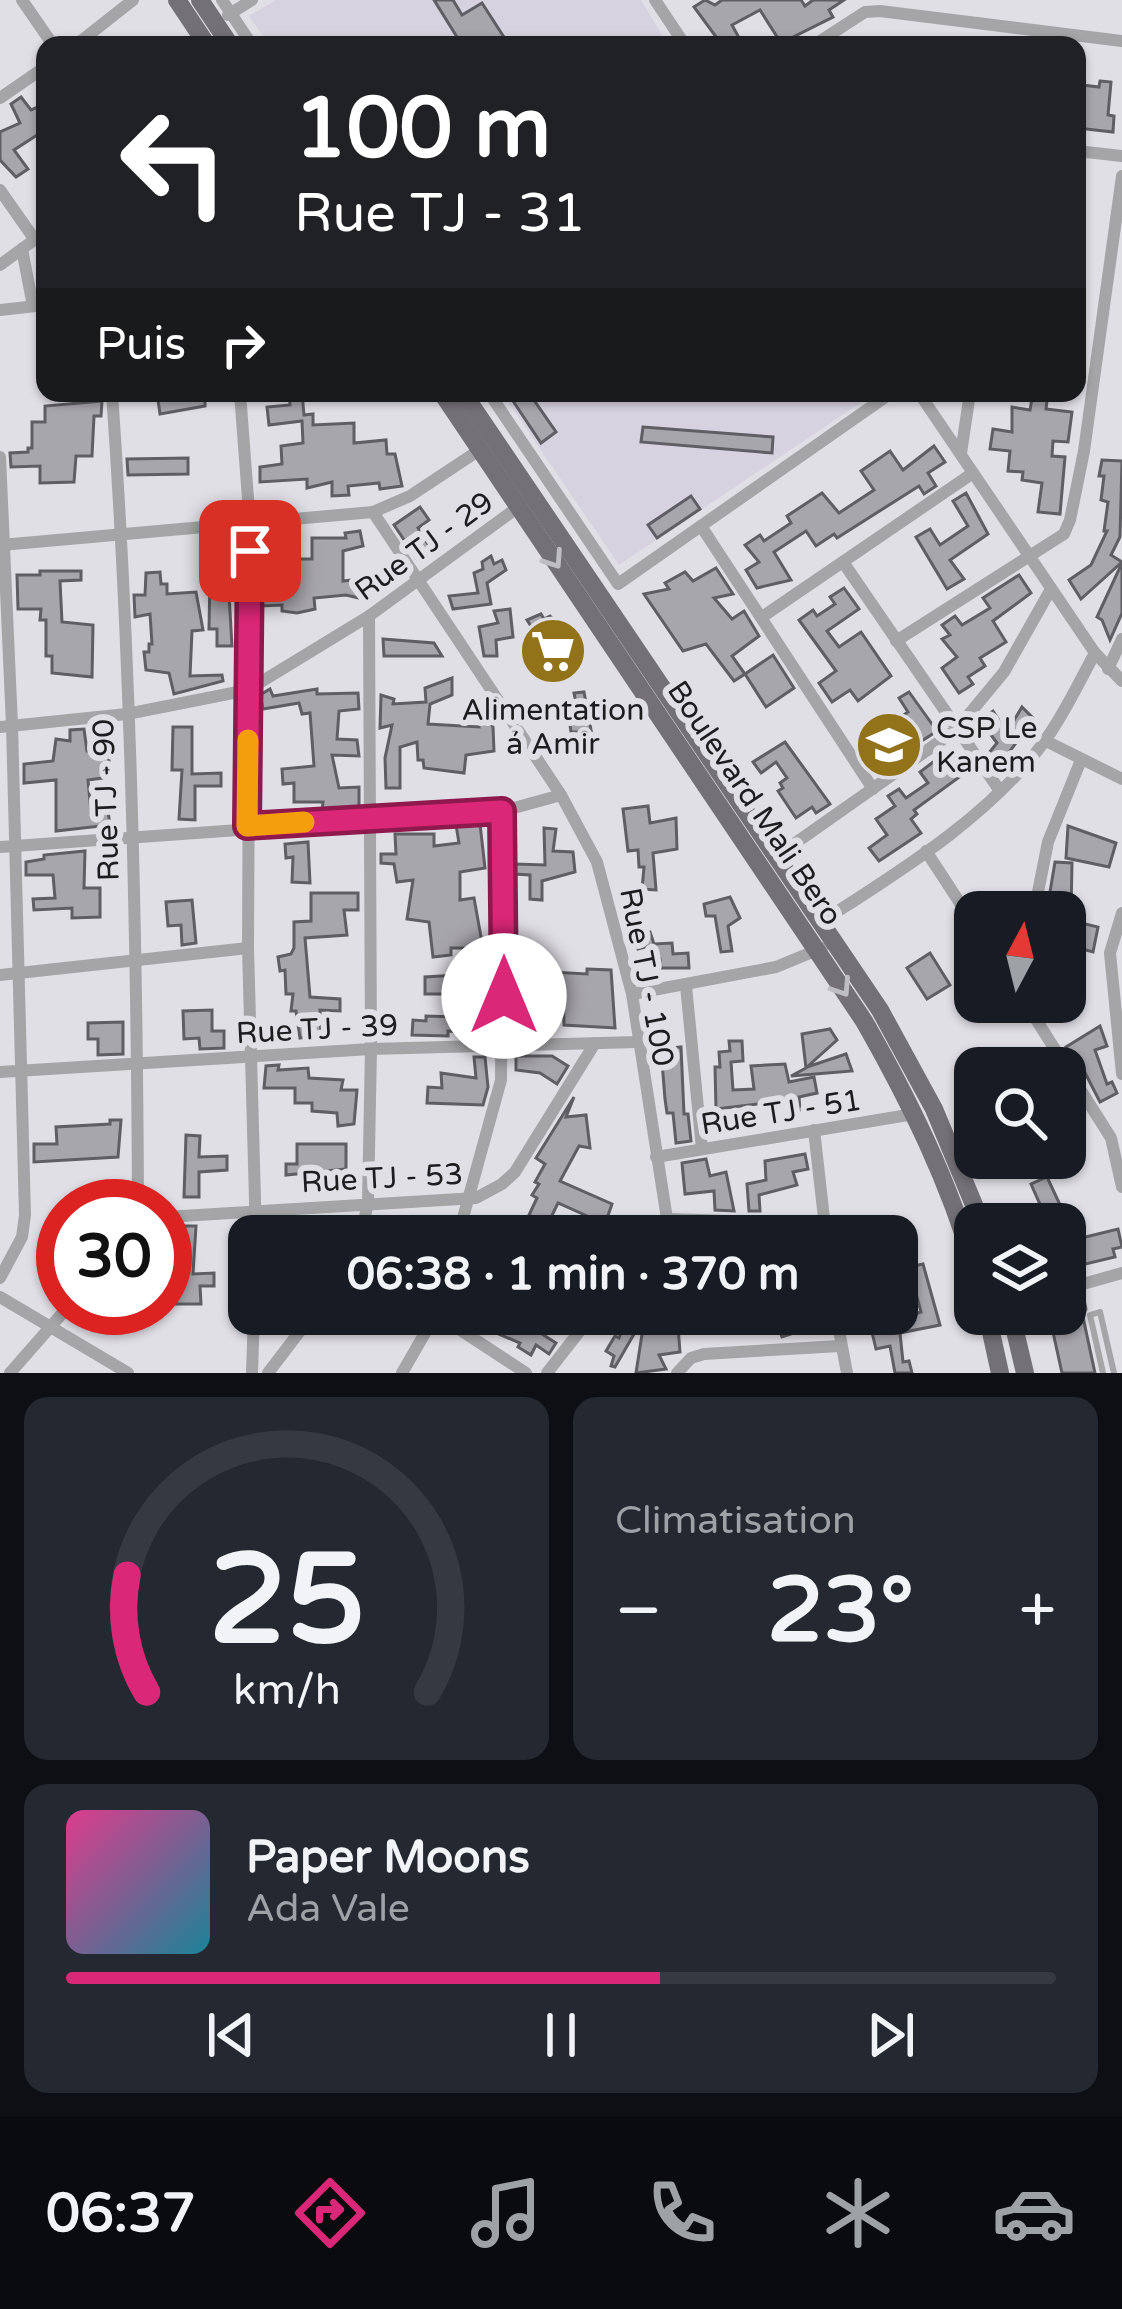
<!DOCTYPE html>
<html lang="fr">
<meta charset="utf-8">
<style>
:root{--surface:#171b24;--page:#242831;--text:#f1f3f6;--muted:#9ea1a6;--line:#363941;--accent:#db2777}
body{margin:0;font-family:"Varela Round",sans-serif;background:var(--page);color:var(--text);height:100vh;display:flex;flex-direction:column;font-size:45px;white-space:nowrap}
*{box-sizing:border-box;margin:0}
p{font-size:39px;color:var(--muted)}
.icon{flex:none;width:66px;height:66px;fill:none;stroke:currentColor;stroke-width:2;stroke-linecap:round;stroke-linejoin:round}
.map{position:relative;height:1373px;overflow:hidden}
.drawer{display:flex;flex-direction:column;gap:24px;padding:24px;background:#0d0f14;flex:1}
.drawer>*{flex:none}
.top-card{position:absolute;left:36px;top:36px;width:1050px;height:366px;border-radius:24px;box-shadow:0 3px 9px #0004;background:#202124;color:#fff;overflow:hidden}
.needle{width:78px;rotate:7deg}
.tools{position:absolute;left:954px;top:891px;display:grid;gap:24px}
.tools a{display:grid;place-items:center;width:132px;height:132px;border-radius:24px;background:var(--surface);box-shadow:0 3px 9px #0004;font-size:60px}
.speed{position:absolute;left:36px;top:1179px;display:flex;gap:24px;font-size:60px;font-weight:700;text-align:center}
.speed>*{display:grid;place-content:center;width:156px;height:156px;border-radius:50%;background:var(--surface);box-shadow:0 3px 9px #0004;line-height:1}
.speed .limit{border:18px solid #d22;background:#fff;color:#111}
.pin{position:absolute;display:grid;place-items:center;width:102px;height:102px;color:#fff;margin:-51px;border-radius:24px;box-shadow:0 6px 18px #0006}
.me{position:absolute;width:132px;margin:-66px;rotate:0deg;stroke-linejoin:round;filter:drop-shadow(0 0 9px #0008)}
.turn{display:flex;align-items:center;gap:42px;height:252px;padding:0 60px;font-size:54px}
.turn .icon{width:156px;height:156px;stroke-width:2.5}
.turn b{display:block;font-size:84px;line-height:102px}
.then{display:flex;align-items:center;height:114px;padding:0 60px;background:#0003;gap:24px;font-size:45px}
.big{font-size:90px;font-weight:800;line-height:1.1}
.drawer .card{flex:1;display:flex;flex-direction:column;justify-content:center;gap:18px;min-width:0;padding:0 42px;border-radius:24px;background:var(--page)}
.drawer .dial{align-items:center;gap:0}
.dial svg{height:312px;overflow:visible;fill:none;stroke:var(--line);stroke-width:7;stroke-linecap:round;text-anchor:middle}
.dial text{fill:var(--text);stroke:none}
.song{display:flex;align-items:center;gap:36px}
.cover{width:144px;height:144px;border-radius:18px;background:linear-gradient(135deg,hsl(330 70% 55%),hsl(190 70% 35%))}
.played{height:12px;border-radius:6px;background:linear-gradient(90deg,var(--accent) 60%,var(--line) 60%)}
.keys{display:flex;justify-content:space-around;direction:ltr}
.heat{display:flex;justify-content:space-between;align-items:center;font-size:66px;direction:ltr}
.drawer .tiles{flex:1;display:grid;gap:24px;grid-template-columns:1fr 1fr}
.card:last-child{grid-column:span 2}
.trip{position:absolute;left:228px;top:1215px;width:690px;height:120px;border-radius:24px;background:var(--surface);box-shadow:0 3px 9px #0004;font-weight:800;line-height:120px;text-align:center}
.dock{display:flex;height:192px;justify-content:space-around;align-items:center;background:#090b0e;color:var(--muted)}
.dock .icon{width:84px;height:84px}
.dock .active{color:var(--accent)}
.dock b{font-size:54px;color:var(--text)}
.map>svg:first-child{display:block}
.built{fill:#d6d2e0}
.building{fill:#a8a6ad;stroke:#5f5e64;stroke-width:3}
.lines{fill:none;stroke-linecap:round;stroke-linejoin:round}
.lane{stroke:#a5a4a7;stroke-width:6}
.street{stroke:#a5a4a7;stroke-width:12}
.primary{stroke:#737177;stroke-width:18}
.oneway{stroke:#c0bec5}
.route-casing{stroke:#8e194d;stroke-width:30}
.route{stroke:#db2777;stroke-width:21}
.slow{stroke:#f59e0b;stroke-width:21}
.labels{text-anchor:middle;stroke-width:12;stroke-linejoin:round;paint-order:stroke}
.street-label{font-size:30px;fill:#1d1d1f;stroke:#e1dfe6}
.poi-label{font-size:30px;fill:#1d1d1f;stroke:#e1dfe6}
</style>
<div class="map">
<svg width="1122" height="1373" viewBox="0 0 1122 1373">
<rect width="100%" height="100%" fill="#e1dfe6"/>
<g class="built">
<path d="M276,0H641L668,45H269L249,16Z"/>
<path d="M502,393H875L619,565Z"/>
</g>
<g class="building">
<path d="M434,0H453L462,15L482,3L509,45H462Z"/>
<path d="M705,0L715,5L722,0H801L805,6L813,0H844L829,10L833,17L781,43L760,10L732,25L743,45H722L694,7Z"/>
<path d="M1100,81L1111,82L1108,115L1114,116L1113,132L1077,128L1082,85L1099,87Z"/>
<path d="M21,97L31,110L45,104V130L14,150L28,169L16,177L0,160V132L20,123L11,104Z"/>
<path d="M157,393H205V406L160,414Z"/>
<path d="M289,393H302L304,415L313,414V425L354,423V443L386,440L387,454H395L402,486L380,489L379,483L348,486L349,495L332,496V482L307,488V479L260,482V467L282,464L281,446L303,443L302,421L269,425L267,407L290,405Z"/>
<path d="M518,393H529L556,432L541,443L511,398Z"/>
<path d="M1033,393H1048L1046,409L1072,412L1068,442L1053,441L1052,456L1065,457L1060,514L1038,512L1042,483L1022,480L1023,472L1008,471L1010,451L990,449L993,429L1012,432V407L1030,410Z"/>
<path d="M102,401L101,416H94L92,456H76L74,482L40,483V466L11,467L10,453L28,452V448H32V422H45V406Z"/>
<path d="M643,427L773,437L772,453L641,442Z"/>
<path d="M934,446L945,462L928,473L936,486L924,494L919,486L837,538L834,534L816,546L806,531L774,552L791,580L757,588L746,570L759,562L745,545L760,535L764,541L791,523L787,516L822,493L839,513L874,490L861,471L890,451L903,470Z"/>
<path d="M188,458V474L128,475L127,459Z"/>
<path d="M1102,460L1122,461L1120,537L1111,555L1122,562L1081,599L1069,580L1091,565L1107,531H1104L1108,502L1101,500L1104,476H1099Z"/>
<path d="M966,493L988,534L950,560L964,579L947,589L916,537L930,529L940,545L968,526L953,501Z"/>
<path d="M691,496L700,509L657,538L648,525Z"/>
<path d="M420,507L429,520L418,528L431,549L417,559L394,525Z"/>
<path d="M360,531L363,546L343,551V581L369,578L371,591L363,599L346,595L314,598L315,609L297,613L282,611V605L260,606V569L285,568L288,559H312V538H346L345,533Z"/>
<path d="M236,542V553L231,554L234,594H229L232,646H217V629H209L210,576H219L220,555H210V544Z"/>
<path d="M491,556L494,564L502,560L506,570L487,583L491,604L453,609L449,596L478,593L474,573L483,569L482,562Z"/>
<path d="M1122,563V613L1110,640L1102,620L1097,617Z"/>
<path d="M716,568L733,594L714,598L732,619L744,611L759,636L732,656L745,674L734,681L706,644L683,651L644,594L669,589L665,583L685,572L693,581Z"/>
<path d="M40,571H81V580L60,581L62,622L93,625L92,677L52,673V656H46V620H40L41,609H18L17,575H40Z"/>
<path d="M160,572L161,584H167V594L196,592L203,630L192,631L190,676L222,675L223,681L174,694L169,673L146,670L144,652H149V644H152L150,614L135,617L134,595H145L146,573Z"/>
<path d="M1019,575L1031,593L993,621L1006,642L980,658L985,666L968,677L973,684L959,693L942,668L957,657L942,639L950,635L942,625L955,616L962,625L990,608L983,598Z"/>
<path d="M844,588L859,609L827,631L839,647L861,632L891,676L858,701L850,690L832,702L819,683L836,671L799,620L813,610L817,616L835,604L830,597Z"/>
<path d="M510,609L513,637L496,640L497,656H484L479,627L498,623L494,611Z"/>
<path d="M541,614L544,619L550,616L559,625L551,630L565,656L548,664L538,644L541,642L527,620Z"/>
<path d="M383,639L434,643L442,656H384Z"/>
<path d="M773,655L794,688L766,707L745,674Z"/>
<path d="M452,678V695L430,704L428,724L479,727L478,703L493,727L494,751L466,755L464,773L424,768L423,760H418L417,742L400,747V788H386L385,758L392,725L380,728L381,695L394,699L393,704L426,702L425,688Z"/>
<path d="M270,689L273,696L317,689V694L358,693L359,709L339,711L337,739L357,740L359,756L332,755L339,788L359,787V810L322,811L323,802H294V783L283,784L282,769L314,766L310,713L302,714L299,703L263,709L260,695Z"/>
<path d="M584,692L594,746L579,747L578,732H571L569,718H579L574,693Z"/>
<path d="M909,692L937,731L911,748L894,721L908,712L899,698Z"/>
<path d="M1022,707L1034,719L998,767L988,754L997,743L980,720L993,711L1007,732Z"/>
<path d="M173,727H192V774L221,773V786H195V820L179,819L182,770H172Z"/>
<path d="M84,729L87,751L109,752V769H102L103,778L88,780L91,812L108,811L110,825L56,831V780L24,783V764L53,761L56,739L70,741V730Z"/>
<path d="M785,742L830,804L816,813L812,807L796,818L778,791L783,788L780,783L787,778L776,762L761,773L753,762Z"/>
<path d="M953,747L969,770L914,810L917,814L911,819L921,833L879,861L869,848L887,835L876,819L895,806L888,796L899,789L906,798L928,783L920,772Z"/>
<path d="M648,806L650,823L676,818L677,849L653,853L656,890L642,889L644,867H639L638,850L628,851L623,809Z"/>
<path d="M480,824L485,868L460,872V900L474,898L483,948H451V955L433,957L429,922L407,919L413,880L397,882L394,864L381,863V854H396L395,834H434V846L459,843L456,825Z"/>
<path d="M1068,826L1116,843L1109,867L1066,858Z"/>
<path d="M544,828L556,829L553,851L573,852L575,872L542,881V900L530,899V875L515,874V864L545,865Z"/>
<path d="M308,842L310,883L292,882L293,857L286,858L285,844Z"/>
<path d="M85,851L84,888H100V917L72,918V908L34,910L33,899L55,898L53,875H26V862L44,859V855Z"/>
<path d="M1055,862L1072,863L1071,912L1047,910Z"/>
<path d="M311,893H358V910H344L347,935L305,938L310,997L340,999V1011L320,1010L321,1035L300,1038L296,1011H291L293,994H286L285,970L280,971L278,957L291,954L294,948V922L311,921Z"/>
<path d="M730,897L740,918L728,926L732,951L721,952L715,916H706L704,904Z"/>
<path d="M192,900L196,943L182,945L181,925L168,926L166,902Z"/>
<path d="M1065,919L1098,927L1093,952L1082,949L1078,978L1065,976Z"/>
<path d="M650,932L654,944L672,943L673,954L688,953L689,968H661L660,959H650L649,946L638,949L634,937Z"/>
<path d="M930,953L950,985L927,999L907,968Z"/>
<path d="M587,969L611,970L615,1028L564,1025L563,986L551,985L552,972L587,974Z"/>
<path d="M458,975L490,976L489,1009H480L478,1033L448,1031V1036L412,1035L413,1020L426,1021V1016L459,1017L460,994H425V977Z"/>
<path d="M212,1010V1031H224V1048L200,1049L199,1038L184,1039L183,1011Z"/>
<path d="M123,1022V1054L98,1055V1039H88V1023Z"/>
<path d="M1100,1026L1107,1046L1095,1050L1107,1084L1112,1082L1117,1093L1100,1102L1080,1063L1077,1065L1066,1047Z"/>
<path d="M830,1029L837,1040L807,1067L846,1054L852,1071L791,1076L806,1068L802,1034Z"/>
<path d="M729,1041H742L743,1061L731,1062L733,1090L754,1089L751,1066L785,1064L789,1082L814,1077L817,1093L799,1097L800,1110L790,1111V1100L716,1109L715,1067H720L719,1052L730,1051Z"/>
<path d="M681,1047L684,1114H688L691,1141L676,1143L673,1113H667L665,1099L662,1062H671L670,1048Z"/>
<path d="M516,1056H552L568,1066L557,1084L540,1073L516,1070Z"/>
<path d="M474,1057H485L488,1087L483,1105L427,1103L428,1087L442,1088L441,1073L476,1078Z"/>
<path d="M279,1065L278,1070L308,1068L309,1078L343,1080L341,1090H357L354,1124L338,1126L337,1113L312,1111V1103H295V1088H264L266,1066Z"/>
<path d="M574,1097L566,1117L586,1115L590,1148L579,1146L560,1181L612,1204L605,1224L558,1203L542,1236H528L536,1219L529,1215L537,1198L532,1195L539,1184L535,1182L545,1164L536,1158Z"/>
<path d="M110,1120H121L118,1157L34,1162V1144H57L56,1127L110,1124Z"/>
<path d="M186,1135L200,1136L199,1157L227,1156V1170L199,1172V1197H184Z"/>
<path d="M297,1144H346V1169L286,1175V1164H297Z"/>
<path d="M805,1154L808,1169L793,1172L797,1185L759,1195L760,1211H749L747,1184L766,1180L765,1161Z"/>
<path d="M706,1159L710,1176L726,1172L734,1211L715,1210L714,1191L685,1194L682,1163Z"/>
<path d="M1047,1177L1069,1224H1050L1039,1202L1031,1184Z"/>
<path d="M184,1226H196L193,1274L214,1273V1286H200L201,1304H176L175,1286L165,1288V1275L180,1272Z"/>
<path d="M1118,1229L1122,1247L1113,1249L1115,1257L1081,1265L1083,1272L1065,1277V1242Z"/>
<path d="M923,1264L940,1325L900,1333L903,1362L909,1361L912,1373H895L890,1346L876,1349L871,1328L872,1314H884L885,1324L921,1312L909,1267Z"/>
<path d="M1083,1295L1086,1309L1083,1317L1095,1373H1062L1049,1314H1065V1299Z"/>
<path d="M627,1314H677L680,1352L659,1355L666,1369L636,1373L645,1315L615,1367L611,1366L614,1356L606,1351L615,1336L619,1338Z"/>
<path d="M756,1314H792V1318L814,1314L818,1325L782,1337L780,1332L756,1333Z"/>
<path d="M501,1316L542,1334L556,1343L549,1354L536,1345L531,1355L518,1347L520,1343L494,1332Z"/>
</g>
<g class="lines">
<g class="lane">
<path d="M1100,1312L1090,1315L1103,1373"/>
<path d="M1100,1312L1114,1373"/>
</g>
<g class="street">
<path d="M22,0L53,45"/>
<path d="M222,0L252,45"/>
<path d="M655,0L685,45"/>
<path d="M228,15L252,0"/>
<path d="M76,45L133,0"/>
<path d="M814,45L865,12L880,11L1122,41"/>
<path d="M0,98L45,67"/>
<path d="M1077,151L1122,156"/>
<path d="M0,190L35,240"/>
<path d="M22,249L33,306"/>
<path d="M0,265L45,232"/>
<path d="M0,310L45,305"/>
<path d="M112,393C131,663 137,935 138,1206"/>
<path d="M240,393L250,525L248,948L256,1236"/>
<path d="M489,393L618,584L891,393"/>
<path d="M919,393L1095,653L1122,681"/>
<path d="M961,453L970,393"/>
<path d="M0,457L12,725L25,1215L22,1237L0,1278"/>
<path d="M373,512L561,795L597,862L632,994L667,1219"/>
<path d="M701,526L873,789"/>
<path d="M1,545L373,512L410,496L481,449"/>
<path d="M843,562L1000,791"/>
<path d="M762,617L973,473"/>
<path d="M896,641L1064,534L1070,520L1084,451L1122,176"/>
<path d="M1108,669L1122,639"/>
<path d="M0,727L127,714L248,690L369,616L521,505"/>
<path d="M1046,741L1122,779"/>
<path d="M0,847L503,811L561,795"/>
<path d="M926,851L975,926"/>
<path d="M777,856L956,730L1004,672L1051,589"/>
<path d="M1034,912L1048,842L1081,760"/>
<path d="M1122,913L1110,953L1122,1074"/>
<path d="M821,922C899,872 989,817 1044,742C1064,715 1079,682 1095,653"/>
<path d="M0,975L248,948"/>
<path d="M686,986L702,1149"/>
<path d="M632,994L776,967L822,948"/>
<path d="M1025,1002L1111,1138L1122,1187"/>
<path d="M0,1072L371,1049L637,1042"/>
<path d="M814,1130L826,1236"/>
<path d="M656,1157L914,1114"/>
<path d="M165,1217L476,1198L502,1184L515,1172L595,1043"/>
<path d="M361,1236L368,1202L371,1049L369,616"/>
<path d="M458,1236L501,1080L503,811"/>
<path d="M654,1236L667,1219L825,1224"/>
<path d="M1065,1289L1122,1273"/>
<path d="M0,1297L128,1373"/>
<path d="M436,1314L526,1373"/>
<path d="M836,1314L847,1373"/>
<path d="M10,1373L67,1308"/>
<path d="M252,1373L254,1314"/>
<path d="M268,1373L313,1314"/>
<path d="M402,1373L436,1314"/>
<path d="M547,1373L593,1314"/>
<path d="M677,1373L691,1358L704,1354L840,1346"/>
</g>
<g class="primary">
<path d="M177,0L207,45"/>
<path d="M200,0L230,45"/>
<path d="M442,393L864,1021C909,1100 950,1183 975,1271"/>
<path d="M463,393L880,1010L934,1109L982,1224"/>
<path d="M987,1314L1000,1373"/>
<path d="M1011,1314L1025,1373"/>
</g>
</g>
<defs><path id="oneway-chevron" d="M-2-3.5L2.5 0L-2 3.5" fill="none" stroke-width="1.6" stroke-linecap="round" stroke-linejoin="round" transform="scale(3)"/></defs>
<g class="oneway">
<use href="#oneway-chevron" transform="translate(554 560) rotate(56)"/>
<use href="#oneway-chevron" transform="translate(842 988) rotate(57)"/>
</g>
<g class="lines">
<g class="route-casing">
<path id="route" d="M250,551L247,826L502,811L504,996"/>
</g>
<use href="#route" class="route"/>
<path class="slow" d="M248,740L247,826L304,822"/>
</g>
<defs>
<g id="supermarket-disc" transform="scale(3.45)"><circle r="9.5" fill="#927319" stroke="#e1dfe6"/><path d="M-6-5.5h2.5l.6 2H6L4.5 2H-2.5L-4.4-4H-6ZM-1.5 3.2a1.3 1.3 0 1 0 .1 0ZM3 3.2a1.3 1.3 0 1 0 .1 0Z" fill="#fff"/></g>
<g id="school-disc" transform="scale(3.45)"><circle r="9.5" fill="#927319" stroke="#e1dfe6"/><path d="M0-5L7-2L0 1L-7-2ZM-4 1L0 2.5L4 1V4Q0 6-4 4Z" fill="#fff"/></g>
</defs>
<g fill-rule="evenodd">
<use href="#supermarket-disc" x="553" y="651"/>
<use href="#school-disc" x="889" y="745"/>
</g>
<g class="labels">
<g class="street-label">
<text transform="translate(424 546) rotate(-36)" y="10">Rue TJ - 29</text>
<text transform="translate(106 800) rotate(-92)" y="10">Rue TJ - 90</text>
<text transform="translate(755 803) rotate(56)" y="10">Boulevard Mali Bero</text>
<text transform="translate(647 977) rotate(79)" y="10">Rue TJ - 100</text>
<text transform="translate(317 1029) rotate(-3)" y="10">Rue TJ - 39</text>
<text transform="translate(781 1112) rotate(-9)" y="10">Rue TJ - 51</text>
<text transform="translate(382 1178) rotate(-3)" y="10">Rue TJ - 53</text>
</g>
<g class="poi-label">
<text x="553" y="720">Alimentation<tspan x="553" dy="34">á Amir</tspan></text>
<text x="936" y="738" text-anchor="start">CSP Le<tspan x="936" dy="34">Kanem</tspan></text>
</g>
</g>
</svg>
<div class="tools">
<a><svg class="needle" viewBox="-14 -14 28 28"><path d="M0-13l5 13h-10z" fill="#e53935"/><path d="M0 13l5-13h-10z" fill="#9ea1a6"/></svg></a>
<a><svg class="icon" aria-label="search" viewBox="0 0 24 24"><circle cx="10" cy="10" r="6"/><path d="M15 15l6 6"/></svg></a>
<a><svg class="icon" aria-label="layers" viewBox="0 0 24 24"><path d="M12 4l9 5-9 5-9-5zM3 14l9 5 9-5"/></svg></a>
</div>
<div class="speed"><div class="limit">30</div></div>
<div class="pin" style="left:250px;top:551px;background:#d93025"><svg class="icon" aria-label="arrive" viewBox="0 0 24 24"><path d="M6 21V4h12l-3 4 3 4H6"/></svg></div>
<svg class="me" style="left:504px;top:996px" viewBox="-20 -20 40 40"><circle r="19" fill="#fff"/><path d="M0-13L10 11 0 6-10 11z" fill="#db2777"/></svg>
<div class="trip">06:38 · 1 min · 370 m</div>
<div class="top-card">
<div class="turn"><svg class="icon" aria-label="left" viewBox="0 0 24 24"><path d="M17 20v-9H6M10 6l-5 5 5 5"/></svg><div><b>100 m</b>Rue TJ - 31</div></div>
<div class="then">Puis<svg class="icon" aria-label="right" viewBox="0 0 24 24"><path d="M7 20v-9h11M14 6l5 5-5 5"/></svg></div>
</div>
</div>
<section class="drawer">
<div class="tiles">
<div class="card dial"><svg viewBox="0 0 100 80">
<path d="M14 69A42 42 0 1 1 86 69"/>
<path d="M14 69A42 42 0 0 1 9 39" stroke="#db2777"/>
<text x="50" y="56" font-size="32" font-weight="700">25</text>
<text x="50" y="72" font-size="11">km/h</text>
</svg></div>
<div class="card"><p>Climatisation</p>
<div class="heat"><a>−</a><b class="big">23°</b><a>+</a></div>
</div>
<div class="card">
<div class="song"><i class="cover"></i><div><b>Paper Moons</b><p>Ada Vale</p></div></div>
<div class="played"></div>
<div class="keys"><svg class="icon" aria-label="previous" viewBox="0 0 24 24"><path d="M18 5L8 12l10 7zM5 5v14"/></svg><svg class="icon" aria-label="pause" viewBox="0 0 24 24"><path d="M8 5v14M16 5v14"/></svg><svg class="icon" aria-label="next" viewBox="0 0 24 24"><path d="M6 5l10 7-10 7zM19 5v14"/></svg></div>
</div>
</div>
</section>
<nav class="dock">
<b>06:37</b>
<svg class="icon active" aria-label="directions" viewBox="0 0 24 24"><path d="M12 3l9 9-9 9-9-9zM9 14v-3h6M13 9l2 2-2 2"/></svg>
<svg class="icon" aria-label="music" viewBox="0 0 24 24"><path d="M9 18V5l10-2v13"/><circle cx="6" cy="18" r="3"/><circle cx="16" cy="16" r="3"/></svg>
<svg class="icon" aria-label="phone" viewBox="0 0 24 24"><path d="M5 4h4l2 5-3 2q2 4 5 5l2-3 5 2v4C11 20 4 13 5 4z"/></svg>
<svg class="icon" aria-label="climate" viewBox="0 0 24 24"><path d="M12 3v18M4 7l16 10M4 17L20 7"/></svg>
<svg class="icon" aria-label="car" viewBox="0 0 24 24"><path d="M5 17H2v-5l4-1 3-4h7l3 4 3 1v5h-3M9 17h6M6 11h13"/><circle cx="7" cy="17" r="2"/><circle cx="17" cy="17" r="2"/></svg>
</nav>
